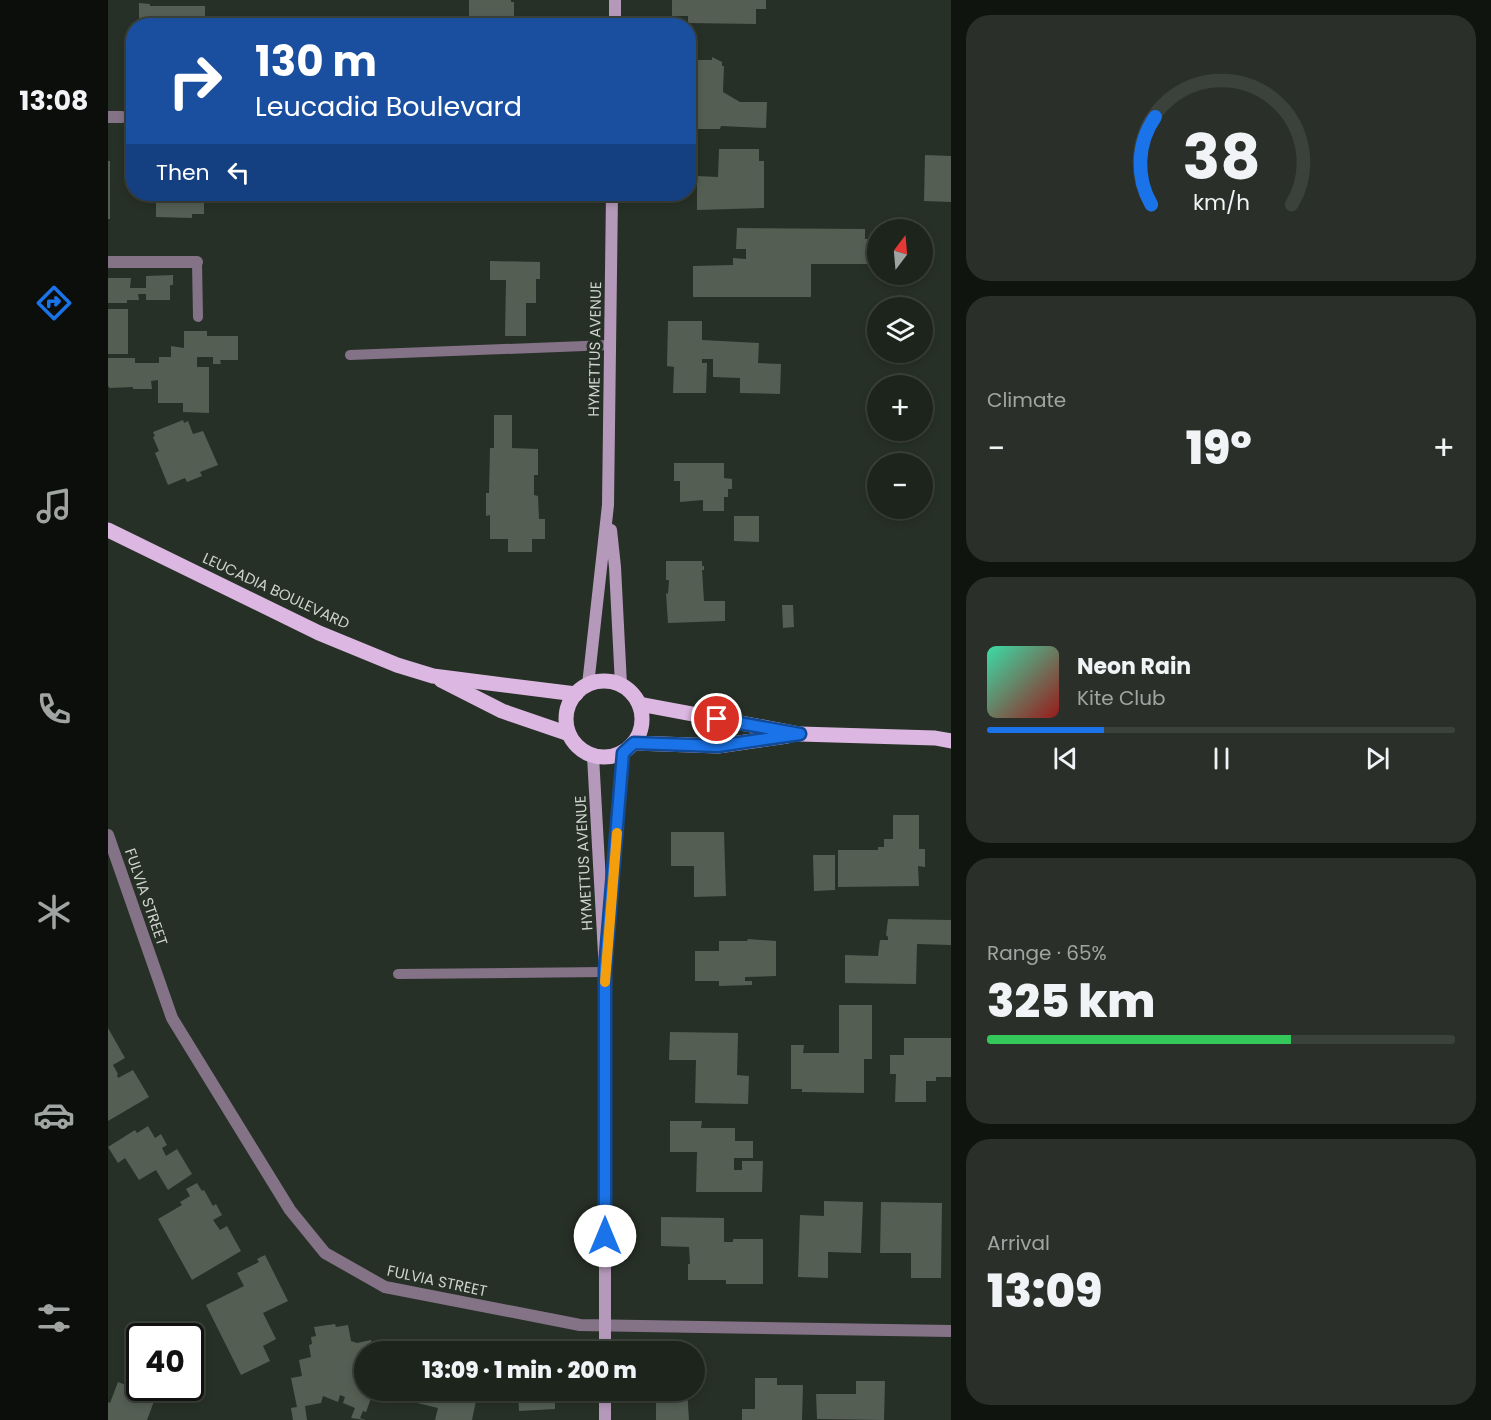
<!DOCTYPE html>
<meta charset="utf-8">
<style>
:root{--surface:#1d241c;--page:#2a3029;--text:#f1f3f6;--muted:#a0a4a3;--line:#3b413b;--accent:#1a73e8}
body{margin:0;font-family:Poppins,sans-serif;background:var(--page);color:var(--text);height:100vh;display:flex;flex-direction:column;font-size:22px;white-space:nowrap}
*{box-sizing:border-box;margin:0}
p{font-size:20px;color:var(--muted)}
.icon{flex:none;width:33px;height:33px;fill:none;stroke:currentColor;stroke-width:2;stroke-linecap:round;stroke-linejoin:round}
.map{position:relative;flex:1;overflow:hidden}
.sheet{display:flex;flex-direction:column;gap:15px;padding:15px;background:#10140f;width:540px}
.sheet>*{flex:none}
.top-card{position:absolute;left:18px;top:18px;width:570px;height:183px;border-radius:24px;box-shadow:0 3px 9px #0003,0 0 0 2px var(--line);background:#1a4fa0;color:#fff;overflow:hidden}
.needle{width:39px;rotate:16deg}
.controls{position:absolute;left:759px;top:219px;display:grid;gap:12px}
.controls a{display:grid;place-items:center;width:66px;height:66px;border-radius:50%;background:var(--surface);box-shadow:0 3px 9px #0003,0 0 0 2px var(--line);font-size:30px}
.speed{position:absolute;left:18px;top:1323px;display:flex;gap:12px;font-size:30px;font-weight:700;text-align:center}
.speed>*{display:grid;place-content:center;width:78px;height:78px;border-radius:50%;background:var(--surface);box-shadow:0 3px 9px #0003,0 0 0 2px var(--line);line-height:1}
.speed .limit{border:3px solid #111;border-radius:9px;background:#fff;color:#111}
.pin{position:absolute;display:grid;place-items:center;width:51px;height:51px;color:#fff;margin:-26px;border:3px solid #fff;border-radius:50%;box-shadow:0 2px 6px #0007}
.me{position:absolute;width:66px;margin:-33px;rotate:0deg;stroke-linejoin:round;filter:drop-shadow(0 0 4px #0008)}
.turn{display:flex;align-items:center;gap:21px;height:126px;padding:0 30px;font-size:27px}
.turn .icon{width:78px;height:78px;stroke-width:2.5}
.turn b{display:block;font-size:42px;line-height:51px}
.then{display:flex;align-items:center;height:57px;padding:0 30px;background:#0003;gap:12px;font-size:22px}
.big{font-size:45px;font-weight:800;line-height:1.1}
.sheet .card{flex:1;display:flex;flex-direction:column;justify-content:center;gap:9px;min-width:0;padding:0 21px;border-radius:24px;background:var(--page)}
.sheet .dial{align-items:center;gap:0}
.dial svg{height:156px;overflow:visible;fill:none;stroke:var(--line);stroke-width:7;stroke-linecap:round;text-anchor:middle}
.dial text{fill:var(--text);stroke:none}
.song{display:flex;align-items:center;gap:18px}
.cover{width:72px;height:72px;border-radius:9px;background:linear-gradient(135deg,hsl(160 70% 55%),hsl(0 70% 35%))}
.played{height:6px;border-radius:3px;background:linear-gradient(90deg,var(--accent) 25%,var(--line) 25%)}
.keys{display:flex;justify-content:space-around;direction:ltr}
.heat{display:flex;justify-content:space-between;align-items:center;font-size:33px;direction:ltr}
.charge{height:9px;border-radius:4px;background:linear-gradient(90deg,#34c759 65%,var(--line) 0)}
.trip{position:absolute;left:246px;top:1341px;width:351px;height:60px;border-radius:30px;background:var(--surface);box-shadow:0 3px 9px #0003,0 0 0 2px var(--line);font-weight:800;line-height:60px;text-align:center}
main{display:flex;flex:1;min-height:0}
.tab-bar{display:flex;flex-direction:column;width:108px;justify-content:space-around;align-items:center;background:#0c0e0b;color:var(--muted)}
.tab-bar .icon{width:42px;height:42px}
.tab-bar .active{color:var(--accent)}
.tab-bar b{font-size:27px;color:var(--text)}
.map>svg:first-child{display:block}
.building{fill:#545e53}
.lines{fill:none;stroke-linecap:round;stroke-linejoin:round}
.lane{stroke:#847287;stroke-width:10}
.street{stroke:#847287;stroke-width:12}
.secondary{stroke:#b599ba;stroke-width:12}
.primary{stroke:#dbb7e1;stroke-width:15}
.route-casing{stroke:#114b97;stroke-width:15}
.route{stroke:#1a73e8;stroke-width:10}
.slow{stroke:#f59e0b;stroke-width:10}
.labels{text-anchor:middle;stroke-width:6;stroke-linejoin:round;paint-order:stroke}
.street-label{font-size:15px;fill:#ced4cd;stroke:#273026}
</style>
<main>
<nav class="tab-bar">
<b>13:08</b>
<svg class="icon active" aria-label="directions" viewBox="0 0 24 24"><path d="M12 3l9 9-9 9-9-9zM9 14v-3h6M13 9l2 2-2 2"/></svg>
<svg class="icon" aria-label="music" viewBox="0 0 24 24"><path d="M9 18V5l10-2v13"/><circle cx="6" cy="18" r="3"/><circle cx="16" cy="16" r="3"/></svg>
<svg class="icon" aria-label="phone" viewBox="0 0 24 24"><path d="M5 4h4l2 5-3 2q2 4 5 5l2-3 5 2v4C11 20 4 13 5 4z"/></svg>
<svg class="icon" aria-label="climate" viewBox="0 0 24 24"><path d="M12 3v18M4 7l16 10M4 17L20 7"/></svg>
<svg class="icon" aria-label="car" viewBox="0 0 24 24"><path d="M5 17H2v-5l4-1 3-4h7l3 4 3 1v5h-3M9 17h6M6 11h13"/><circle cx="7" cy="17" r="2"/><circle cx="17" cy="17" r="2"/></svg>
<svg class="icon" aria-label="filters" viewBox="0 0 24 24"><path d="M4 7h16M4 17h16"/><circle cx="9" cy="7" r="2"/><circle cx="15" cy="17" r="2"/></svg>
</nav>
<div class="map">
<svg width="843" height="1420" viewBox="0 0 843 1420">
<rect width="100%" height="100%" fill="#273026"/>
<g class="building">
<path d="M361,0H403V2H406V26H361Z"/>
<path d="M564,0H658V9H648V24L580,23V16H564Z"/>
<path d="M31,3L42,4V6H97V26H31Z"/>
<path d="M604,57L614,62V66H616L615,92L632,102H659L658,128L613,126L612,129H590V117L583,107H580V75H584L585,60H604Z"/>
<path d="M611,149H651V161H656V208L589,210V176L610,177Z"/>
<path d="M817,155L843,156V202L816,201Z"/>
<rect x="0" y="161" width="2" height="58"/>
<path d="M48,194H96V214H84V218L48,217Z"/>
<path d="M629,228L757,229V239H770V264H703V297H585V266L625,265V258L638,259V249H628Z"/>
<path d="M382,261L432,262V279H428V303H418V336H397L398,280H382Z"/>
<path d="M65,275V285H62V300H38V294H30L31,300H19V303H0V278H23L22,288H38V276Z"/>
<rect x="0" y="309" width="20" height="45"/>
<path d="M560,321H594V340L651,343L650,363L673,364L672,394L632,393V378L605,377V359H594V363H599L598,393H565L566,367L559,366Z"/>
<path d="M76,331H99V336H130V360H112L113,364H105V357H89V367H101V413L75,412V403H50V380L43,381L44,389H25V387L2,388L0,386V358H27V363H51V357H63V346L76,348Z"/>
<path d="M386,415H404V448L430,449V475H426V495L430,496L431,519H437V539H424V552H400V539H382V515L378,516V493H381L382,448H386Z"/>
<path d="M75,420L76,423L80,421L85,434L95,431L110,465L92,472L94,476L79,482L77,478L60,485L47,453L51,451L45,437L47,436L45,432Z"/>
<path d="M566,463H616V478L624,479V489H620V497H616V511H595V500L572,502V481H566Z"/>
<path d="M626,516H651V542L626,541Z"/>
<path d="M558,561H594V566H596V570H594L596,601H617V621L560,623L558,593L560,594L561,580H558Z"/>
<path d="M674,605H685L686,627L675,628Z"/>
<path d="M785,815H811V849H817V867L810,866L811,886L730,887V850H770V847H776V839H785Z"/>
<path d="M563,832H616L618,896L586,897V866H563Z"/>
<path d="M705,855H727V890L706,891Z"/>
<path d="M780,919L843,920V945L809,944L808,984L737,983V955L770,956L772,940H780V937L778,935Z"/>
<path d="M640,939L668,941V976L637,977V981H644V985L611,986V981H587V951H611V941H639Z"/>
<path d="M731,1005H764V1059H756V1093L694,1092V1089H683V1045H696L695,1053H731Z"/>
<path d="M0,1028L17,1058L5,1065L10,1074L9,1075L10,1078L25,1070L41,1097L0,1121Z"/>
<path d="M562,1032L630,1033L629,1075L641,1076L640,1104L587,1103L588,1060H561Z"/>
<path d="M796,1038H843V1077H828V1081H818V1102H787L788,1074H782V1055H796Z"/>
<path d="M562,1121H594L593,1128H627V1141H645V1158H626V1170H634V1161H655L654,1192H588L589,1152H562Z"/>
<path d="M40,1126L47,1138L53,1134L59,1145L54,1148L58,1156L69,1149L84,1174L60,1190L48,1170L31,1180L17,1158L10,1163L0,1147L27,1130L29,1133Z"/>
<path d="M89,1183L94,1191L96,1190L105,1206L108,1204L114,1215L105,1220L112,1230L119,1226L133,1251L84,1280L50,1219L74,1205L72,1202L82,1196L78,1189Z"/>
<path d="M716,1201L755,1202L753,1253L720,1252V1278L690,1277L692,1215L716,1216Z"/>
<path d="M773,1202L834,1203L833,1278H803V1253H772Z"/>
<path d="M553,1217L616,1218V1242H625V1239H655V1284H618V1280H580V1264H582L581,1247L553,1246Z"/>
<path d="M157,1255L180,1301L155,1313L168,1339L155,1346L162,1361L133,1375L98,1305L136,1286L129,1273L151,1262L149,1259Z"/>
<path d="M227,1324L228,1327L240,1325L243,1341L249,1343L263,1340L264,1346H267V1352H256V1390H266L258,1412L255,1411L252,1418L258,1420L243,1418L247,1408L235,1403L237,1397L232,1395L230,1402L215,1396L213,1403L197,1406L199,1420H185L183,1408L189,1407L183,1378L194,1376L191,1360L203,1357L201,1345L204,1344L203,1337L208,1336L206,1327Z"/>
<path d="M384,1342V1352H357V1343Z"/>
<path d="M647,1378H669V1385H695L694,1420H634V1409H647Z"/>
<path d="M748,1381H777L776,1420L709,1419L708,1394H748Z"/>
<path d="M10,1382L48,1396L39,1420H0V1402L2,1403Z"/>
<path d="M312,1390H352L365,1394L369,1390H447V1409L411,1411L410,1394L369,1396L364,1420H327L330,1408L309,1403Z"/>
<path d="M551,1390H579L581,1420H548V1401H556V1393H551Z"/>
</g>
<g class="lines">
<g class="lane">
<path d="M89,262L90,317"/>
<path d="M242,355L502,345"/>
<path d="M290,974L497,972"/>
</g>
<g class="street">
<path d="M0,117H14"/>
<path d="M0,262H89"/>
<path d="M0,835L64,1018L182,1210L217,1253L277,1287L472,1325L843,1331"/>
</g>
<g class="secondary">
<path d="M507,26V0"/>
<path d="M503,530L507,567L513,685"/>
<path d="M480,685L500,505L504,194"/>
<path d="M485,756L497,972V1352"/>
<path d="M501,925L515,753"/>
<path d="M497,1420V1390"/>
</g>
<g class="primary">
<path d="M0,530L211,633L289,665L325,676L468,694"/>
<path d="M333,680L394,711L461,734"/>
<circle cx="496" cy="719" r="38"/>
<path d="M531,704L692,734L827,738L843,741"/>
<path d="M526,743L610,746L679,736"/>
</g>
</g>
<g class="lines">
<g class="route-casing">
<path id="route" d="M497,1236V969L515,753L526,743L610,746L692,734L609,719"/>
</g>
<use href="#route" class="route"/>
<path class="slow" d="M497,982L509,833"/>
</g>
<g class="labels">
<g class="street-label">
<text transform="translate(487 349) rotate(-89)" y="5">HYMETTUS AVENUE</text>
<text transform="translate(168 591) rotate(25)" y="5">LEUCADIA BOULEVARD</text>
<text transform="translate(476 863) rotate(-93)" y="5">HYMETTUS AVENUE</text>
<text transform="translate(38 897) rotate(71)" y="5">FULVIA STREET</text>
<text transform="translate(329 1281) rotate(12)" y="5">FULVIA STREET</text>
</g>
</g>
</svg>
<div class="controls">
<a><svg class="needle" viewBox="-14 -14 28 28"><path d="M0-13l5 13h-10z" fill="#e53935"/><path d="M0 13l5-13h-10z" fill="#a0a4a3"/></svg></a>
<a><svg class="icon" aria-label="layers" viewBox="0 0 24 24"><path d="M12 4l9 5-9 5-9-5zM3 14l9 5 9-5"/></svg></a>
<a>+</a>
<a>−</a>
</div>
<div class="speed"><div class="limit">40</div></div>
<div class="pin" style="left:609px;top:719px;background:#d93025"><svg class="icon" aria-label="arrive" viewBox="0 0 24 24"><path d="M6 21V4h12l-3 4 3 4H6"/></svg></div>
<svg class="me" style="left:497px;top:1236px" viewBox="-20 -20 40 40"><circle r="19" fill="#fff"/><path d="M0-13L10 11 0 6-10 11z" fill="#1a73e8"/></svg>
<div class="trip">13:09 · 1 min · 200 m</div>
<div class="top-card">
<div class="turn"><svg class="icon" aria-label="right" viewBox="0 0 24 24"><path d="M7 20v-9h11M14 6l5 5-5 5"/></svg><div><b>130 m</b>Leucadia Boulevard</div></div>
<div class="then">Then<svg class="icon" aria-label="left" viewBox="0 0 24 24"><path d="M17 20v-9H6M10 6l-5 5 5 5"/></svg></div>
</div>
</div>
<section class="sheet">
<div class="card dial"><svg viewBox="0 0 100 80">
<path d="M14 69A42 42 0 1 1 86 69"/>
<path d="M14 69A42 42 0 0 1 16 24" stroke="#1a73e8"/>
<text x="50" y="56" font-size="32" font-weight="700">38</text>
<text x="50" y="72" font-size="11">km/h</text>
</svg></div>
<div class="card"><p>Climate</p>
<div class="heat"><a>−</a><b class="big">19°</b><a>+</a></div>
</div>
<div class="card">
<div class="song"><i class="cover"></i><div><b>Neon Rain</b><p>Kite Club</p></div></div>
<div class="played"></div>
<div class="keys"><svg class="icon" aria-label="previous" viewBox="0 0 24 24"><path d="M18 5L8 12l10 7zM5 5v14"/></svg><svg class="icon" aria-label="pause" viewBox="0 0 24 24"><path d="M8 5v14M16 5v14"/></svg><svg class="icon" aria-label="next" viewBox="0 0 24 24"><path d="M6 5l10 7-10 7zM19 5v14"/></svg></div>
</div>
<div class="card"><p>Range · 65%</p><b class="big">325 km</b><div class="charge"></div></div>
<div class="card"><p>Arrival</p><b class="big">13:09</b></div>
</section>
</main>
